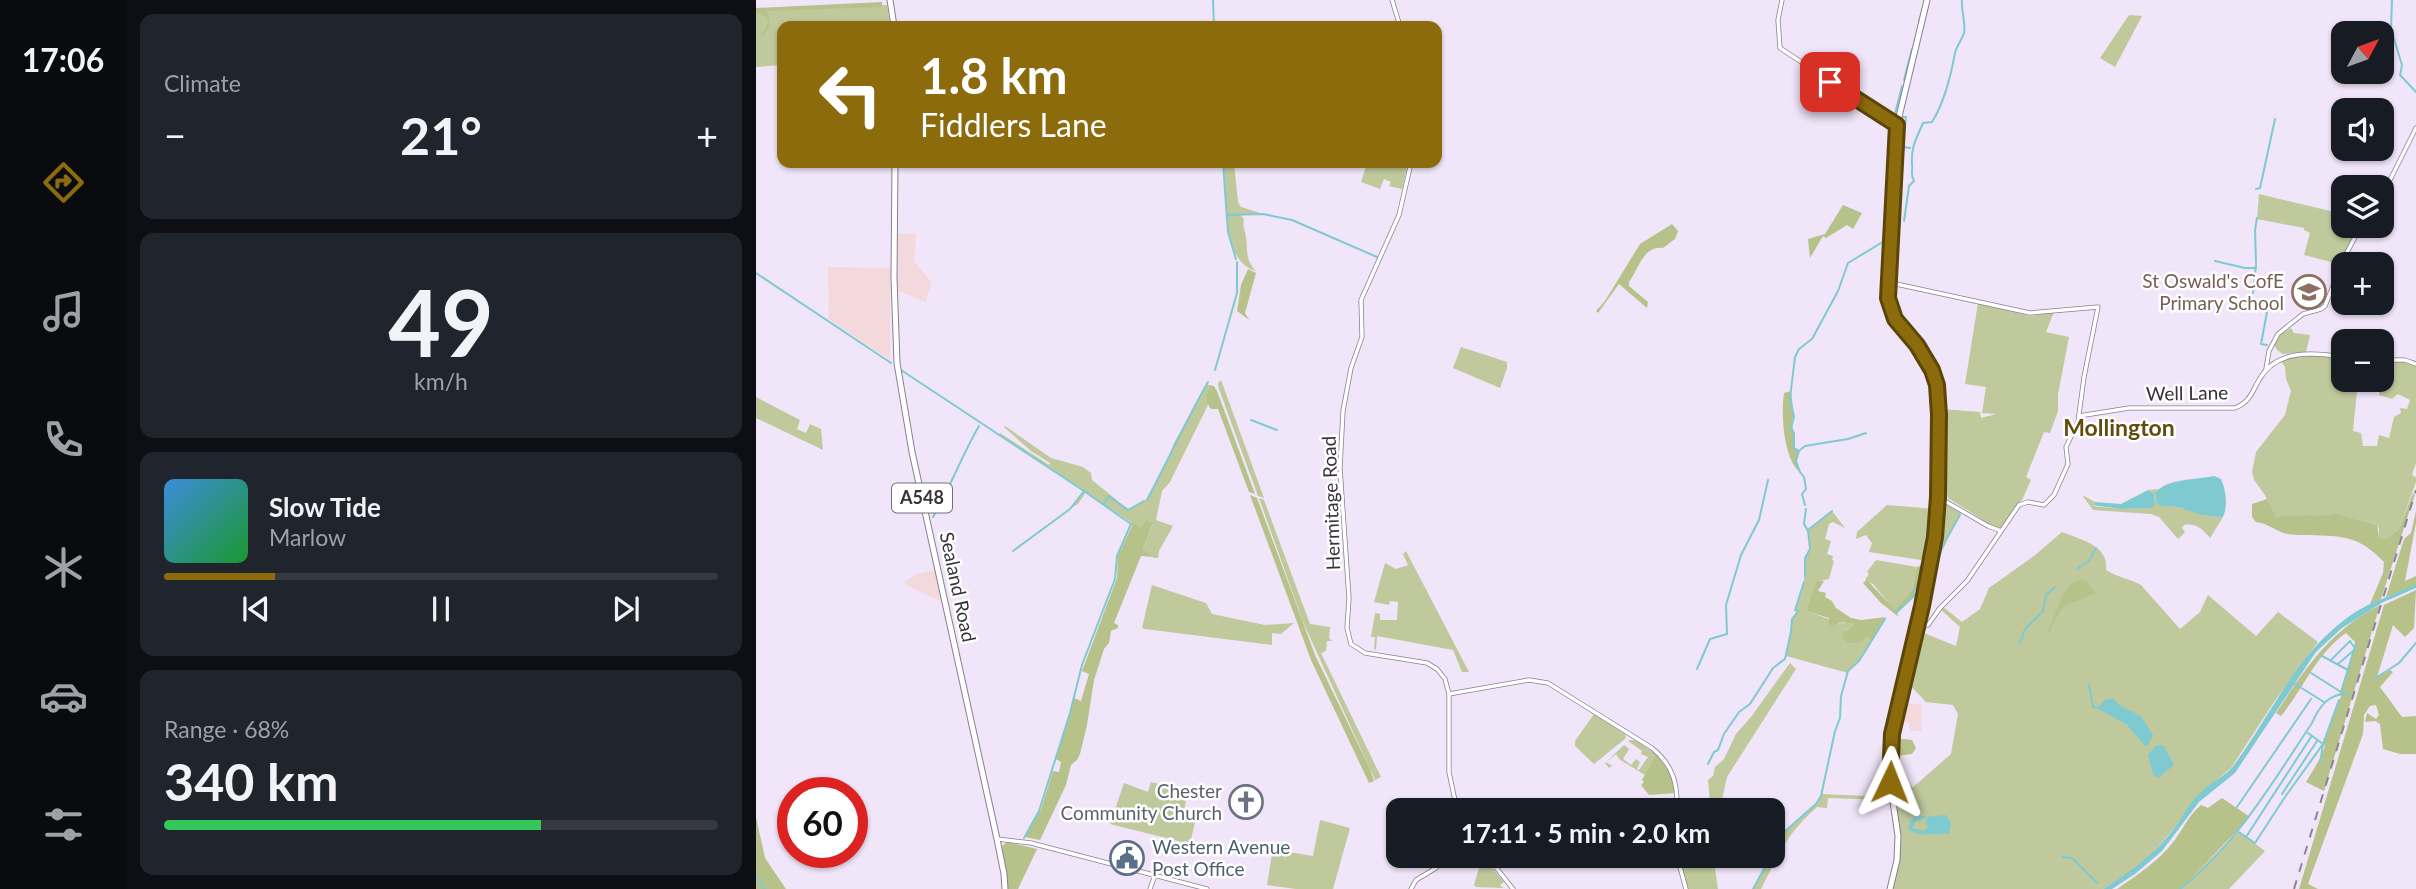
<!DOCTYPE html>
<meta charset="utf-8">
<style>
:root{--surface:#171b24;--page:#20242c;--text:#f1f3f6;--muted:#9ea1a6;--line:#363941;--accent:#8c6b0d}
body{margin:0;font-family:Lato,sans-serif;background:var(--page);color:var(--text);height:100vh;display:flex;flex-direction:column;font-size:26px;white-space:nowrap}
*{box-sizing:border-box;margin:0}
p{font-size:23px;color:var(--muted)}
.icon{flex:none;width:38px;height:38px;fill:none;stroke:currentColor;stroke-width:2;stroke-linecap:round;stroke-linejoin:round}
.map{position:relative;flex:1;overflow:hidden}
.side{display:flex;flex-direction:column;gap:14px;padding:14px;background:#0d0f14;width:630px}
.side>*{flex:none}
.hud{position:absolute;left:21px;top:21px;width:665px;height:147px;border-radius:14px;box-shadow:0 2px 5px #0004;background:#8c6b0d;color:#fff;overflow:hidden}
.needle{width:46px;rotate:49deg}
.tools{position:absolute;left:1575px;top:21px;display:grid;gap:14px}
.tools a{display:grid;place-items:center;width:63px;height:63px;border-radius:14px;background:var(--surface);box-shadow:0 2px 5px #0004;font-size:35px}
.speed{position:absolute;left:21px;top:777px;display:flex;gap:14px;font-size:35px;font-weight:700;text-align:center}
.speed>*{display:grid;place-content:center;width:91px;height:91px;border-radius:50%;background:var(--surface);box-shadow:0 2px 5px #0004;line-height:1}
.speed .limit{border:10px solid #d22;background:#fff;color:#111}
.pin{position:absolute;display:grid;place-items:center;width:60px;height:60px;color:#fff;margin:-30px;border-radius:14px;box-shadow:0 4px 10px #0006}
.me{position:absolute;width:77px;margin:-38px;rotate:2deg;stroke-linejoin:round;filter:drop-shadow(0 0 5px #0008)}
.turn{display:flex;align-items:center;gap:24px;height:147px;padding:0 28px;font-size:32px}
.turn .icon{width:91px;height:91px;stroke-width:2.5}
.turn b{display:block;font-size:49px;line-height:60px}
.big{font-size:52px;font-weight:700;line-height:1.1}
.side .card{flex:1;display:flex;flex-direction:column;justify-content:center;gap:10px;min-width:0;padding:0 24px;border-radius:14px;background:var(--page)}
.side .dial{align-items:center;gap:0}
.dial b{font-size:91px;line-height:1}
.song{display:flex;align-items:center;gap:21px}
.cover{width:84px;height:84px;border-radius:10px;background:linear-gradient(135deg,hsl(210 70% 55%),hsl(130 70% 35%))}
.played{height:7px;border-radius:4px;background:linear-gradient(90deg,var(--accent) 20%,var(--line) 20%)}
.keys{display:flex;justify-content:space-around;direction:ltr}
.heat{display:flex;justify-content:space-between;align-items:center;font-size:38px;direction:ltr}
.charge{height:10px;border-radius:5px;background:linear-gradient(90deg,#34c759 68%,var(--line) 0)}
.trip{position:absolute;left:630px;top:798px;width:399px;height:70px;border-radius:14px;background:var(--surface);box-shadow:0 2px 5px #0004;font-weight:700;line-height:70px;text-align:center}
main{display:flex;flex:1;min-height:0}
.tab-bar{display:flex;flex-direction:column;width:126px;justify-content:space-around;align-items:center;background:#090b0e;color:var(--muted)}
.tab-bar .icon{width:49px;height:49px}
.tab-bar .on{color:var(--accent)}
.tab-bar b{font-size:32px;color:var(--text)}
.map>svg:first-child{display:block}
.commercial{fill:#f3d9dc}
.green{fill:#bfc99b}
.forest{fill:#b7c18a}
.water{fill:#7fcad1}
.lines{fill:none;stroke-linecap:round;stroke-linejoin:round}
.stream{stroke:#7fcad1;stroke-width:2}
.canal{stroke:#7fcad1;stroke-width:3.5}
.tertiary-casing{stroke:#8a7f91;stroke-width:5}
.primary-casing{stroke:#8a7f91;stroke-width:7}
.tertiary{stroke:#fff;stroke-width:3.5}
.primary{stroke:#fff;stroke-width:5}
.rail{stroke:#8e8593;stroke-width:2;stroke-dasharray:9 9;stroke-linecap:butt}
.route-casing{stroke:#5b4608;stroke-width:18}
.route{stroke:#8c6b0d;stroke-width:12}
.labels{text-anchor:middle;stroke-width:5;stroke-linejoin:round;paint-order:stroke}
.shield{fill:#fff;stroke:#737075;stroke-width:2}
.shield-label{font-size:18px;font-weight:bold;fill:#37323a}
.education-label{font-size:19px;fill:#785e54;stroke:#fff;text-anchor:end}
.street-label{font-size:19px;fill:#37323a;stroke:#fff}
.worship-label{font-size:19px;fill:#5b616d;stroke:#fff;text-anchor:end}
.service-label{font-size:19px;fill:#4e5e75;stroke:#fff;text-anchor:start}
.quarter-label{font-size:23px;font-weight:bold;fill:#624b0f;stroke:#fff}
</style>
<main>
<nav class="tab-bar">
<b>17:06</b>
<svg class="icon on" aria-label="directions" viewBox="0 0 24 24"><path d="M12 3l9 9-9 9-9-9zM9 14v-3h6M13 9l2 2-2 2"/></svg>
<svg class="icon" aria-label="music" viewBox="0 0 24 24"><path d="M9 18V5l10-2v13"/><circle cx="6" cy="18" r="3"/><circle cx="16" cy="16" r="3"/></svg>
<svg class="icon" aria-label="phone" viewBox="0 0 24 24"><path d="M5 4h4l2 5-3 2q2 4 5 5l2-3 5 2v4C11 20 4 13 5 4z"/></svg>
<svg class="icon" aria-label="climate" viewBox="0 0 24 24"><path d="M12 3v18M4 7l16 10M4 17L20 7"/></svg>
<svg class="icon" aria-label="car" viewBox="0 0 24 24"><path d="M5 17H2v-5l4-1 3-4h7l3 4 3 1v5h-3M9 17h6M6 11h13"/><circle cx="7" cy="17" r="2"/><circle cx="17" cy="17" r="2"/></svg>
<svg class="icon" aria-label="filters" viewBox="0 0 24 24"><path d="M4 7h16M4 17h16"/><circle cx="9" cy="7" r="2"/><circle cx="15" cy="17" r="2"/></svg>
</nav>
<section class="side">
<div class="card"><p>Climate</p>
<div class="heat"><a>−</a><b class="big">21°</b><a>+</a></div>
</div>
<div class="card dial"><b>49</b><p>km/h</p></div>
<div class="card">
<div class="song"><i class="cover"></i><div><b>Slow Tide</b><p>Marlow</p></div></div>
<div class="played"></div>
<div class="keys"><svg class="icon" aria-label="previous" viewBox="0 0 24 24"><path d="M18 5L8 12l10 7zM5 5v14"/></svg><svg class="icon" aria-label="pause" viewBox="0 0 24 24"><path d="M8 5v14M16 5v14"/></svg><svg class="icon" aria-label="next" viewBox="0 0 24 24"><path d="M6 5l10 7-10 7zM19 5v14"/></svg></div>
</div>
<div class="card"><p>Range · 68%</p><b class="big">340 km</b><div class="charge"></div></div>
</section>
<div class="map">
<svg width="1660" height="889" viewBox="0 0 1660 889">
<rect width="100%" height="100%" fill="#f1e5f9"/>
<g class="commercial">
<path d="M141,234H160L158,261L175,282L170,302L140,290Z"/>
<path d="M72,267L134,268V360L73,319Z"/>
<path d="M180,570L187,602L158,589L148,582L161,574Z"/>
<path d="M1144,702L1166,705L1165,731H1154L1153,722H1139Z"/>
</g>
<g class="green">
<path d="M131,5L134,26H26V65L0,67V9Z"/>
<path d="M1373,15L1386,16L1359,67L1344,58Z"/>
<path d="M467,163H478L482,202L485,207L507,214L484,215L488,219C486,227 489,229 490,237C492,251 489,260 500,271C464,262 471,193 467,163Z"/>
<path d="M611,163H652L646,189L633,186L635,182L628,179L624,189L605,182Z"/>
<path d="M1503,194L1587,214V226H1603L1583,264L1548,255L1554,233L1548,230V228L1501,219Z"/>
<path d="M1222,303L1274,316L1298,312L1290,332L1313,337L1302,394V411L1294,433L1288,432L1270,477L1275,480L1266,500L1244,529L1240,528L1192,498L1185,462V409L1224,412L1225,418L1240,414L1226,413L1230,387L1209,384Z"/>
<path d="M1535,328L1538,333L1554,335L1550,352L1527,354L1521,350L1518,344L1525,334Z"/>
<path d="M705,347L751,362V368L744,388L697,368Z"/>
<path d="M1557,354L1587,358V380H1602L1597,431L1605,433L1607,446H1621L1623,435L1633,438L1638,417L1645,413L1644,408L1651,409L1654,400L1642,394L1636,399L1623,395L1627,361L1648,362L1660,366V463L1656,475L1660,477V482L1643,529L1629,539L1623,537V529L1621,525L1579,513L1573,515L1519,518L1509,495L1498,480L1496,472L1500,452L1529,415L1535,391L1530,379L1529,367L1525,361L1532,358Z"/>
<path d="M465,380L508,498L502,496L463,389L462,383Z"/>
<path d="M452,382V405L414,482L406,491L400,520L417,526L403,551L402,558H398L387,549L397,524L385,529L330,492L322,504L314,509L328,490L243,435L244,433L293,465L294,463L275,451L248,427L249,426L295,458L327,467L335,473L336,480L373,510L391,499L412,460L418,443Z"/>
<path d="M0,397L44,420L41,429L50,433L54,424L65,429L67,450L0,418Z"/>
<path d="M1402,489L1399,494L1401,503C1410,508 1417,505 1425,508C1438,512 1452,517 1467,517L1454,538C1446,529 1441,523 1428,525L1426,528L1429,532L1422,539L1403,517L1395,514L1337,510L1326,495L1339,502L1337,504L1338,506L1364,509L1395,508L1399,504L1398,494L1392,490Z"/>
<path d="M503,498L508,500L554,624L574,627L573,638L576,641H571L570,651L565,653L625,777L619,780L547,622Z"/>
<path d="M1184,501L1205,513L1190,540L1174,576Z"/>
<path d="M1131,505L1179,509L1172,561L1113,552L1116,543L1110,535L1100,539L1101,532Z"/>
<path d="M1076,511L1089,528L1077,522L1073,524L1069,539L1075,541L1071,554L1077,556L1076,560L1078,561L1073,579L1060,582L1050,611L1073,619V626L1094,621L1101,623L1090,630L1113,636L1115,641L1103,661L1094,668L1092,673L1030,656L1036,619L1041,612L1039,610L1048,582L1049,558L1054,549L1052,530Z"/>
<path d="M1306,532C1325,540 1353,545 1350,570C1361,577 1374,579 1385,585L1424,629L1444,612L1452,595L1500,636L1522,612L1562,642L1518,702L1475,768L1443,795L1432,812L1396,854L1383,866L1347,889H1137C1145,857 1146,836 1139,803L1195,754L1202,714L1197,705L1170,702L1150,681L1160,647L1168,633L1200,646L1204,627L1184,609L1186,606L1206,622L1224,609L1233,588L1278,556Z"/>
<path d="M650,551L713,672H706L697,650L621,636L620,650L618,649L619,637H615L619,613L624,614V620H641L642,602L634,601L633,605L618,602L629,563L640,569L652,565L647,554Z"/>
<path d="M1120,560L1161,567L1156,590L1139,611L1117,584L1109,580L1113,574L1111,572Z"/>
<path d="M396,585L450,603L456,614L509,625L538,623L525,634L516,633V645L389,629L386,628Z"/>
<path d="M1034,663L1040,669L971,777L965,804L954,802L952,780L957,776L959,767L968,759L980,734L995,717Z"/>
<path d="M838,714L869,734L870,738L838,764L819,746V741Z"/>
<path d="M874,740H879L900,754L889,775L863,759L860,754L850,762L856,766L853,768L849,763L868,745L873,749L867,759L875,765L880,759L884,762L881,769L883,770L892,757L885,754L886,751L872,741Z"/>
<path d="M395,782L432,791L427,815L440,818L434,844L354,824L368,783L392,792Z"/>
<path d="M1065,794L1133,797V800L1072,798L1071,808L1061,807C1031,833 1023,854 1005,889H997L1027,833L1060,804Z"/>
<path d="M564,820L594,828L577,889H540L511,885L517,848L528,850L532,848L533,852L557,856Z"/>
<path d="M1482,831L1509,851L1473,889H1425Z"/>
<path d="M720,856H726L748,882L744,885L747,888L720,887L718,885L723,868L727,864Z"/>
<path d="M955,860L958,862L962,889H932L928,882L925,862Z"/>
</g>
<g class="forest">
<path d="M126,2V7L10,11L13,17V28L7,35L3,34L7,33L12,23L11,17L0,12V8Z"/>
<path d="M1087,205L1106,213L1097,229L1091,225L1070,238L1067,236L1054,258L1052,239L1069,234Z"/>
<path d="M916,224L922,231L919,239L907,248C887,246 883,268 873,282V286L892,302L891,308L863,284L842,313L840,311L849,301L884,244Z"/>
<path d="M492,269L500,273L489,313L493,320L481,311L485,285Z"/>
<path d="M452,385L458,386L461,391L499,494L493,492L462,409H455C446,396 454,395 452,385Z"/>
<path d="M1035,391L1038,417L1036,419L1038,448L1043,451L1040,461L1044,472C1027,459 1025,412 1028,393Z"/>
<path d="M1657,493L1659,494L1625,599L1614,604L1627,573L1628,562C1603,536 1588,536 1553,535C1546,535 1538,535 1531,534C1519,531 1512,523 1500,522L1496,517V504L1511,499L1520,518L1526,516L1573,515L1579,513L1621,525L1623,537L1629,539L1643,529Z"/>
<path d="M494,495L501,498L559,655L614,769L618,781L613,783L555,660Z"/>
<path d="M1660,511V523L1649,581L1660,576V585L1630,597L1648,539L1655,533Z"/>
<path d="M392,521L397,523L387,549L397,557L385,556L358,623L362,625V628L355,631L353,643L348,649L338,680L331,725L324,754L321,760L315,765L310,785L284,840L269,837L285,809L297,771L303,772L305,762L300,759L318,698L325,701L333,674L326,671L361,578L362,556L376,526V522L385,528L389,522Z"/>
<path d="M1169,564L1165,583L1158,592L1159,595L1141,613L1143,617L1125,603L1107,583L1111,580L1139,610L1156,590L1161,567Z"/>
<path d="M1326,579L1331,582L1339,593C1308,609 1310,596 1293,633L1291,632C1302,615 1304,584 1326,579Z"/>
<path d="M1060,581H1068L1062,591L1070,593L1069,597L1076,601L1080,608L1095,618L1105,620L1130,617L1115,641L1112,636L1102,643H1090L1086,634L1100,623L1087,622L1073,627V618L1050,611Z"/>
<path d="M1660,590L1658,628L1649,637L1637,625L1621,677L1617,680L1634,670L1637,672L1624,687L1646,717L1660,716V754H1644L1627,749L1624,724L1619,721L1609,722L1611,713L1620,719L1623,715L1620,705L1614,706L1608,715L1607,734L1553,881L1552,884L1562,889H1543L1628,605Z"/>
<path d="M1624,605L1568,791L1550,782C1557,770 1565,759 1569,746L1567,744L1586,694L1581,695L1585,692L1600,643L1590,633C1560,654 1548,688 1525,716L1520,713C1551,666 1573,632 1624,605Z"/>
<path d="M1137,738L1156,740L1160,748L1156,754L1139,756L1138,758L1140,780L1152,783L1157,788L1139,803L1136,770Z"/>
<path d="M900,754L916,775L920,793L893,795L885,785L888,782L886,780Z"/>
<path d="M1466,798L1494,817L1429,885L1424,889H1361C1381,875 1403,861 1418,841C1427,829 1433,815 1445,805L1452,808Z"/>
<path d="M0,817L9,858L30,889H0Z"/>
<path d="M251,842L281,849L262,889H252L246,846Z"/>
</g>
<g class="water">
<path d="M1458,476L1465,479C1470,490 1472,506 1467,517C1452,517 1438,513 1425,508C1417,505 1410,508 1401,504L1399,493C1411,478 1440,480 1458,476Z"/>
<path d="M1392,490L1398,494L1399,504L1396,508L1364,509L1337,505L1339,502L1365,504Z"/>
<path d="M1625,599L1624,604L1586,628L1560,652L1479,773L1443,802L1406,851L1379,874L1356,889H1347C1372,873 1394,858 1413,835C1425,821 1432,804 1445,792C1455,782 1470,776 1478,765C1522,705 1551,629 1625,599Z"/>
<path d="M1356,698L1365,706L1385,716L1397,735L1392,745L1389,746L1371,725L1341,708L1348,701Z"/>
<path d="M1401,745L1408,746L1418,765L1402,778L1397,774L1392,755Z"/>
<path d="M1161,815L1171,817L1160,821L1156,828L1168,831L1172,827L1169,821L1172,817L1190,815L1195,824L1193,834C1179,833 1164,838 1152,829L1154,821Z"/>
</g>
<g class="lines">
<g class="stream">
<path d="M457,0L458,26"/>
<path d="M1636,0L1635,29L1646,65L1644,75L1660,92"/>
<path d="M1163,21L1165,15"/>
<path d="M1148,80L1156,49"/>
<path d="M1139,114L1146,86"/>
<path d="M1146,117H1150L1147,147L1154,148"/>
<path d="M467,163L472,232L480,259"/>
<path d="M643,163H644"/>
<path d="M1500,189L1504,188L1519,119"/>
<path d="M472,215L507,214L536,220L621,257"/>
<path d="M1148,221L1153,186L1158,181C1154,174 1157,172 1156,164C1155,146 1160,140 1167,123L1176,122C1188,103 1195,75 1199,53C1200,47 1206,40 1208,33C1210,23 1205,11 1206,0"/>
<path d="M1459,261L1489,268H1500"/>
<path d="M1500,263L1499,230L1501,218"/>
<path d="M0,273L135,363"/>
<path d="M1497,293L1500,265"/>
<path d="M1496,296L1494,307L1511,312L1505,344L1511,345"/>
<path d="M145,370L328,491L314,509L257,551"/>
<path d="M459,370L481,293V262"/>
<path d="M495,420L521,430"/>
<path d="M1044,450L1049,446L1092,439L1110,433"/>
<path d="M391,500C412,460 430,421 452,382"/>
<path d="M348,503L353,496L372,510L388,501"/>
<path d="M1049,505L1046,494L1050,489L1048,477L1044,472L1040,461L1043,451L1038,448V433L1035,428L1038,417L1034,398L1039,357L1043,349L1056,339L1082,291L1092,263L1130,240"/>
<path d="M1050,509L1048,524L1052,531"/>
<path d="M177,517C194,488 206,455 223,426"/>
<path d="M1327,565L1333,561L1340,548"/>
<path d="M1178,567L1190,540L1204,515"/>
<path d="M1321,569L1325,566"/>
<path d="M1049,576V558L1054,549L1052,530L1076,511"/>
<path d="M1140,613L1159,595L1157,592L1165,583"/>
<path d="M1264,643L1269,629L1287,611L1290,595L1299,587"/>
<path d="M1566,656L1592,670"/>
<path d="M1575,660L1594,641L1598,647"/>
<path d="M1582,664L1597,651"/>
<path d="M941,669L954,639L971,634L970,605L985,555L1003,520L1012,480"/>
<path d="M1555,673L1585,692L1600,643"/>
<path d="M1618,679L1643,663L1660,643"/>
<path d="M1333,684L1337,707L1341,708"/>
<path d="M1539,684L1568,702"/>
<path d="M1564,763L1567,744L1583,700"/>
<path d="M952,764L958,752L962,750L968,734L983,712L994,704L1017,668L1029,659L1035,632L1036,619L1042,611L1039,610L1048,582"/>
<path d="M1526,794L1561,741"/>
<path d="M1481,807L1555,699"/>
<path d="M1483,832L1499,843L1529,797L1567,744L1552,733"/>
<path d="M1026,837L1027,833L1060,804L1065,796L1079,731L1084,718L1085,696L1092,671L1103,661L1129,619"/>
<path d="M1490,837L1555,737"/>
<path d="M268,838L283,811L314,713L326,665L359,579L361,556L375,524L328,491"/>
<path d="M1017,852L1025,839"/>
<path d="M1306,857L1316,858L1341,883"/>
<path d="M0,877L9,889"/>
<path d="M997,889L1015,856"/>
<path d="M1424,889C1480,845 1517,782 1556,723C1563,707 1572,693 1593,694"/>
</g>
<path class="canal" d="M1621,603L1660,586"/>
<g class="tertiary-casing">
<g id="tertiary">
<path d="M636,0L644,26"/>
<path d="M1026,0L1022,20L1024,48L1141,125"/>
<path d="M655,163L643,215L605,300L606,337L595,368L587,411L584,468L593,598L591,628L595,644L609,653L671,663L681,669L689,679L693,694V772L701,810"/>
<path d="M1626,196L1660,128"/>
<path d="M1131,282L1274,313L1342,307L1328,377L1322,422L1310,447L1312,464L1298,495L1288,505L1272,502L1263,505L1211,581L1184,608L1172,625L1160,627"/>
<path d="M1626,360H1649L1660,364"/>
<path d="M1510,369L1513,351L1522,334L1547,314L1565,309L1569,306L1589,256L1605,226"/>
<path d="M1323,416L1373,408H1479C1494,402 1496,392 1503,380C1520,349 1557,352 1587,357"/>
<path d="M1182,497L1232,526L1245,531"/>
<path d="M693,694L773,680L792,683L896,748C917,765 922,784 921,810"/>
<path d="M241,839L275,843L451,889"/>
<path d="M731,856L757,889"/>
<path d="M921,856L930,889"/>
<path d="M394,889L399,875"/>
<path d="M655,889L660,880L680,868L690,856"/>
</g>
</g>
<g class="primary-casing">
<g id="primary">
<path d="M134,0L138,26"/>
<path d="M139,163L138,278L141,363L156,452L241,839L248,874L249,889"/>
<path d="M1134,889L1141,860L1142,836L1134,781L1136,734L1175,563L1182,497L1181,385L1168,356L1139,319L1131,290L1136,247L1141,125L1171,0"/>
</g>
</g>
<use href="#tertiary" class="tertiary"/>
<use href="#primary" class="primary"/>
<path class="rail" d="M1538,889L1660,490"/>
</g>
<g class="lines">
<g class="route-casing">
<path id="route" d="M1074,82L1141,125L1132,298L1139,319L1161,345L1176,370L1181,385L1183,415L1182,497L1179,537L1166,606L1136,734L1134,782"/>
</g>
<use href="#route" class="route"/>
</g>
<defs>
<g id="school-ring" transform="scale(1.75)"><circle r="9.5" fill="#fff" stroke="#8d6e63" stroke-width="1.5"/><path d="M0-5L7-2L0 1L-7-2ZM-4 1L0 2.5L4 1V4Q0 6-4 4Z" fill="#8d6e63"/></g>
<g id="church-ring" transform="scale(1.75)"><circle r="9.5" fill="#fff" stroke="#6b7280" stroke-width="1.5"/><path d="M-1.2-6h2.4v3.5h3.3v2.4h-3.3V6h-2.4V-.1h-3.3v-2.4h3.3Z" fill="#6b7280"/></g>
<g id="civic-ring" transform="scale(1.75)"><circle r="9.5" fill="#fff" stroke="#5c6f8a" stroke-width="1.5"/><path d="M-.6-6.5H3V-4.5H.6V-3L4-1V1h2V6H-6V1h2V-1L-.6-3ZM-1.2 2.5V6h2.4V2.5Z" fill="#5c6f8a"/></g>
</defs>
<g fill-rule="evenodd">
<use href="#school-ring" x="1553" y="292"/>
<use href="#church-ring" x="490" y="802"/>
<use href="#civic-ring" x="371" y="858"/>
</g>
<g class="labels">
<rect class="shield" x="136" y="483.5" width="60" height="29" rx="5"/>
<g class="shield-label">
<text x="166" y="504">A548</text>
</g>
<g class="education-label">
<text x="1528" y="288">St Oswald's CofE<tspan x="1528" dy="22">Primary School</tspan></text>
</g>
<g class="street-label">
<text transform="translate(1431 393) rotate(-1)" y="7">Well Lane</text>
<text transform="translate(575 503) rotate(-92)" y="7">Hermitage Road</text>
<text transform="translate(202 587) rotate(78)" y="7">Sealand Road</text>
</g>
<g class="worship-label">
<text x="466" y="798">Chester<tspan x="466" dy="22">Community Church</tspan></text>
</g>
<g class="service-label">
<text x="396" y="854">Western Avenue<tspan x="396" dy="22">Post Office</tspan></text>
</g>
<g class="quarter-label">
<text x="1363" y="436">Mollington</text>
</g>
</g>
</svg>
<div class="tools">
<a><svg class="needle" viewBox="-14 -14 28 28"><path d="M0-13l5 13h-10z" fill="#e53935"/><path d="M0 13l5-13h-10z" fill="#9ea1a6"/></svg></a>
<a><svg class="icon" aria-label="sound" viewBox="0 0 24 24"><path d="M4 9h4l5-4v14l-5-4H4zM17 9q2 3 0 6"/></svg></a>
<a><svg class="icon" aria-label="layers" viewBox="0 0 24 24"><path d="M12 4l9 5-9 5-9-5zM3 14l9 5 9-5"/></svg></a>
<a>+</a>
<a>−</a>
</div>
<div class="speed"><div class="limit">60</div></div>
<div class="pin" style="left:1074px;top:82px;background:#d93025"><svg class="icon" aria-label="arrive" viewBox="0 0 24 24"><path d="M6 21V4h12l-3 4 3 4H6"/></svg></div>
<svg class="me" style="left:1134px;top:782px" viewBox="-20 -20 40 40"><path d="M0-17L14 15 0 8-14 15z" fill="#8c6b0d" stroke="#fff" stroke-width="4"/></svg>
<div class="trip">17:11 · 5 min · 2.0 km</div>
<div class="hud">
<div class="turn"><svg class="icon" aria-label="left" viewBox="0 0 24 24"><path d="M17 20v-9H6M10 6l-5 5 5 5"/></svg><div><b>1.8 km</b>Fiddlers Lane</div></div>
</div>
</div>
</main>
